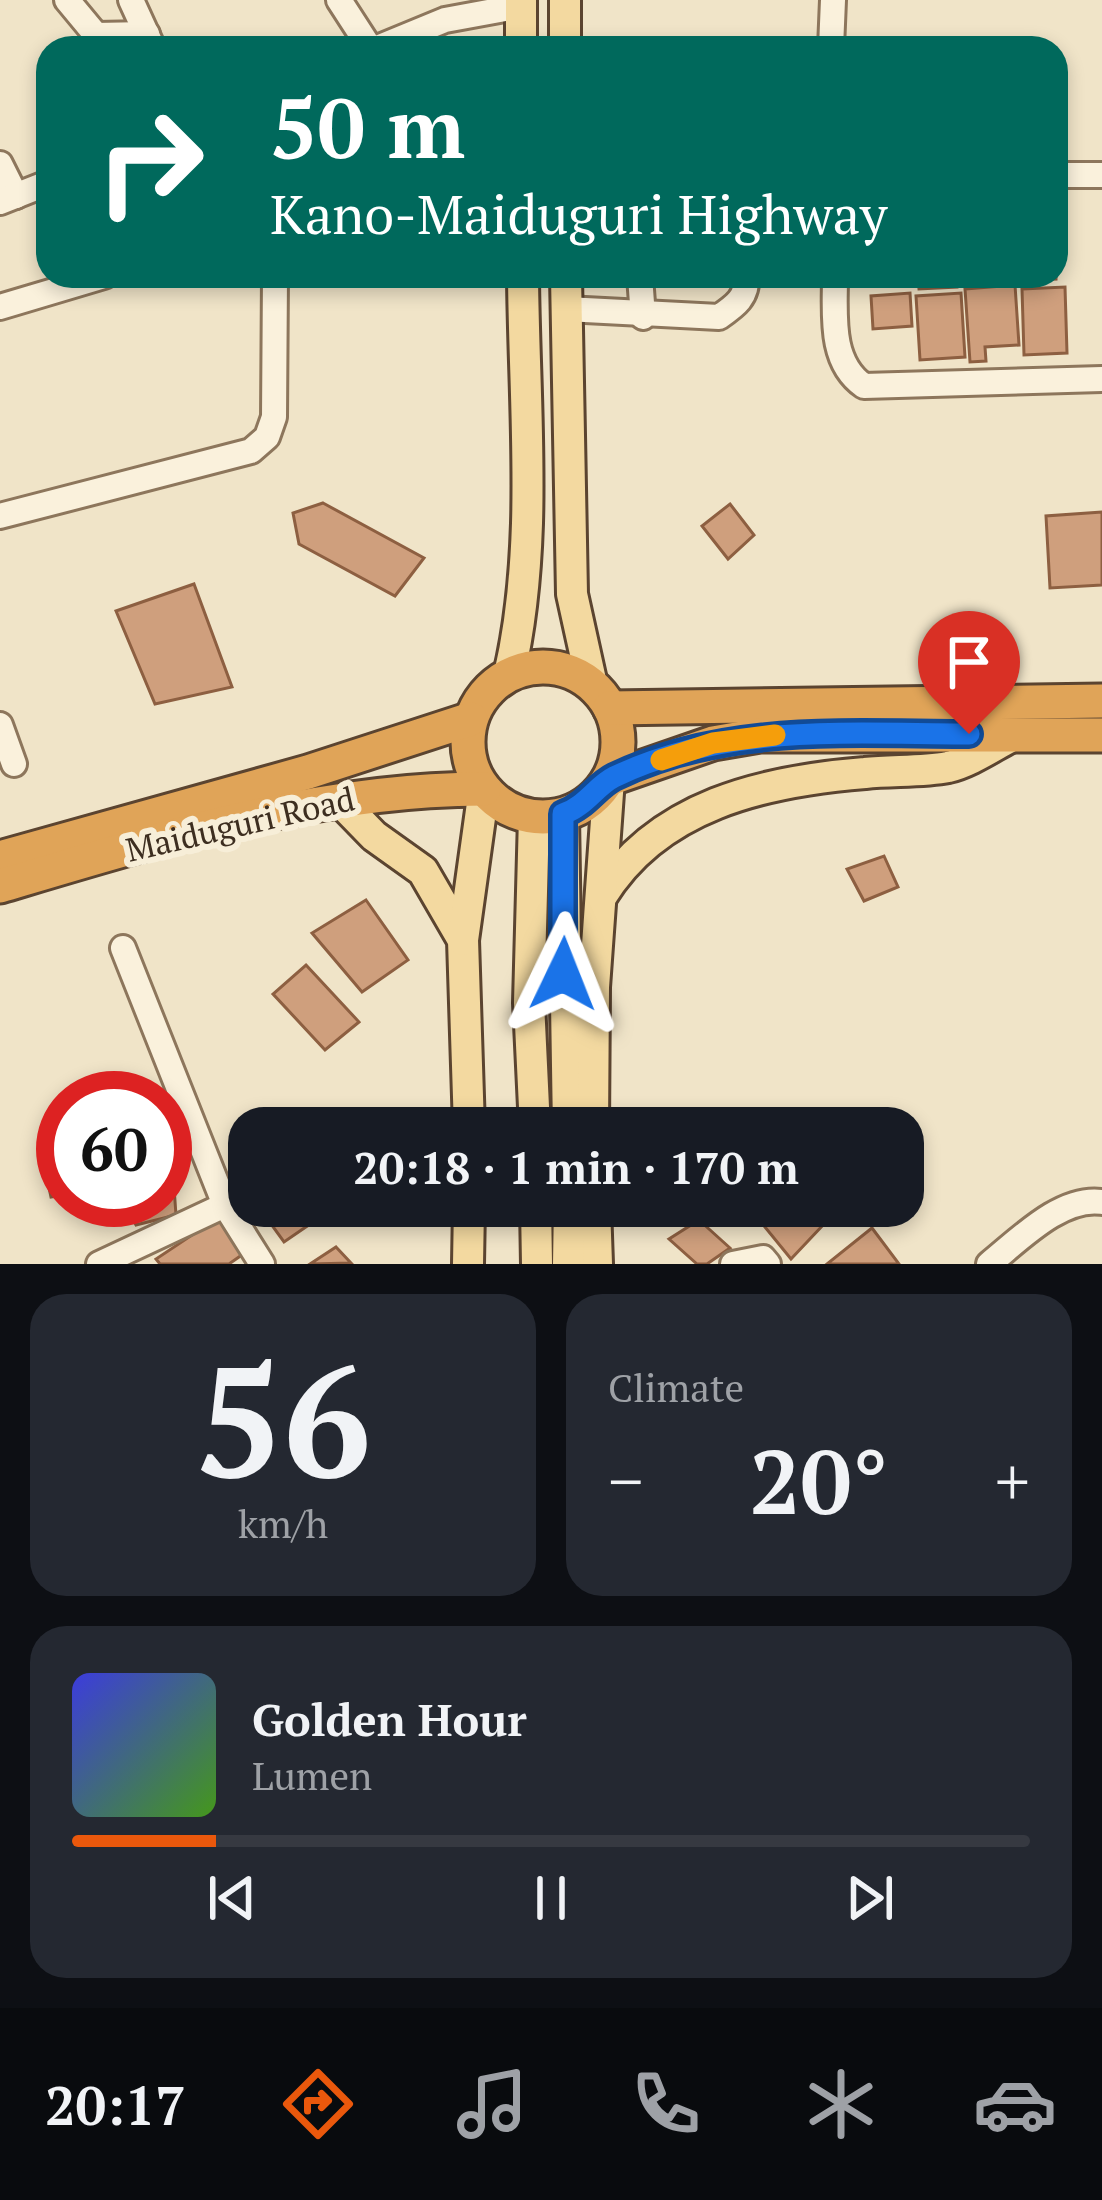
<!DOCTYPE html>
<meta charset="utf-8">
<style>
:root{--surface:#171b24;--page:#242831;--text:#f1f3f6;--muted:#9ea1a6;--line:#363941;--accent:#ea580c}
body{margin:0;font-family:"PT Serif",serif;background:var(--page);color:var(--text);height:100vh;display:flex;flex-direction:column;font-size:45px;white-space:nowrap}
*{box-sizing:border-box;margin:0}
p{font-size:39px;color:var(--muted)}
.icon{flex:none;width:66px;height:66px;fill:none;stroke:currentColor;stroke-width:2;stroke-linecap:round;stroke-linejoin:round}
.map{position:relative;height:1264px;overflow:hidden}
.sheet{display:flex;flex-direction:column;gap:30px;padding:30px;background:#0d0f14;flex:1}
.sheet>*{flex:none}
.hud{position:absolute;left:36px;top:36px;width:1032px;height:252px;border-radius:36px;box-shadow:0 6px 18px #0003;background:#00695c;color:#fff;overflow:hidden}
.speed{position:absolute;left:36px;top:1071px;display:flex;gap:24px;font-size:60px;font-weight:700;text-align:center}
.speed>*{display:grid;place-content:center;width:156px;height:156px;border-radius:50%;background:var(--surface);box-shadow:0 6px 18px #0003;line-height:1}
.speed .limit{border:18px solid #d22;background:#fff;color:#111}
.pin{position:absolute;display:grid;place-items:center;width:102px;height:102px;color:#fff;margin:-123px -51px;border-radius:50% 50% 50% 0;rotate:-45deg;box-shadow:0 0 12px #0007}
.pin .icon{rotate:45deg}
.me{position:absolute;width:132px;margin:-66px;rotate:2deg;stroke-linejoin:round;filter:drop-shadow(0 0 9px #0008)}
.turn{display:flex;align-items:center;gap:42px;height:252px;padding:0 36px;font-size:54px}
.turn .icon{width:156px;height:156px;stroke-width:2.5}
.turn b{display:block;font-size:84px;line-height:102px}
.big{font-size:90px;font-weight:600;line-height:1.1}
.sheet .card{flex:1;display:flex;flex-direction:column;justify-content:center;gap:18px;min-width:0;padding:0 42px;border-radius:36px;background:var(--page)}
.sheet .dial{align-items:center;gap:0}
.dial b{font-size:156px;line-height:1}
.song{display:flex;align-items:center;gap:36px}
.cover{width:144px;height:144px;border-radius:18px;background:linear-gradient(135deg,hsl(240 70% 55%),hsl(100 70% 35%))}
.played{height:12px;border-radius:6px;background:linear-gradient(90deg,var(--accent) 15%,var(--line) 15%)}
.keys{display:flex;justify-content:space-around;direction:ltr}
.heat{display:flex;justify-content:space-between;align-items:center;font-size:66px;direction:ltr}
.sheet .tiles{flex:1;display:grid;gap:30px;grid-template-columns:1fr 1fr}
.card:last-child{grid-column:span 2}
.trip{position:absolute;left:228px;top:1107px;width:696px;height:120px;border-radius:36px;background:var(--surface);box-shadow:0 6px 18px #0003;font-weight:600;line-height:120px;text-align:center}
.menu{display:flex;height:192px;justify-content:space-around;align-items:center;background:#090b0e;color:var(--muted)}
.menu .icon{width:84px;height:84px}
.menu .on{color:var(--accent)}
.menu b{font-size:54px;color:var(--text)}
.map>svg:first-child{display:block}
.building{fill:#cf9f7d;stroke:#8d5f41;stroke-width:3}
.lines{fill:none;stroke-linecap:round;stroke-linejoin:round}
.minor-casing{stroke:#8d765c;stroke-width:30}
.major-casing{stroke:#5b4430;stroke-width:36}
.highway-casing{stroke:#5b4430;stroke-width:39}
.minor{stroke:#faf1dc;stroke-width:24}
.major{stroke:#f3d9a0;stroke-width:30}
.highway{stroke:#e0a458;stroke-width:33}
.route-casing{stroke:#114b97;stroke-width:30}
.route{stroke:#1a73e8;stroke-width:21}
.slow{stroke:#f59e0b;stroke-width:21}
.labels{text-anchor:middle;stroke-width:12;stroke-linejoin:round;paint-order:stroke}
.street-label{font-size:33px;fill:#3d2e20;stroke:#f7eed8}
</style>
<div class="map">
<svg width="1102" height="1264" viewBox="0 0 1102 1264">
<rect width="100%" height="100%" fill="#f0e4c8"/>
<g class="building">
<path d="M918,276H957V287L919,289Z"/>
<path d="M963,276H1009L1010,284L963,286Z"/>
<path d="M1015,276H1056V279L1015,281Z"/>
<path d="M1015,285L1019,345L985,347L986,361L970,362L965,289Z"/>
<path d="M1065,287L1067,353L1024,355L1022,289Z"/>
<path d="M910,293L912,326L873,329L871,296Z"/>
<path d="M961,293L965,357L920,360L916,296Z"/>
<path d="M323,503L424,558L395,596L299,544L293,513Z"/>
<path d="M730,504L754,535L728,559L702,526Z"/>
<path d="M1102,512V585L1050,588L1046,516Z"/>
<path d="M194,584L232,687L155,704L116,611Z"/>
<path d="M884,856L898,887L864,901L847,869Z"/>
<path d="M366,900L408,960L362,992L312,933Z"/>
<path d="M306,965L359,1022L325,1050L273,994Z"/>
<path d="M63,1147V1195L51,1197L41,1151Z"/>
<path d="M174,1187L176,1215L136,1225L123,1200H165V1189Z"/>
<path d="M258,1206H302L313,1222L284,1242Z"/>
<path d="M775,1206H841L791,1259L760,1221Z"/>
<path d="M222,1215L246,1252L229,1264H160L156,1259Z"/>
<path d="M699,1220L730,1248L707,1264H697L669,1239Z"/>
<path d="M872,1228L899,1264H827Z"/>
<path d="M336,1247L351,1263L310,1264Z"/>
</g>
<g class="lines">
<g class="minor-casing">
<g id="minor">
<path d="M67,0L96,35L147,34"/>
<path d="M131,0L152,46"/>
<path d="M339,0L370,48"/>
<path d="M377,48L445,20L521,6"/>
<path d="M831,48L833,0"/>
<path d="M0,164L16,196"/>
<path d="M1056,175H1102"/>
<path d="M0,202L48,183"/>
<path d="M640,276L643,317"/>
<path d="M835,276C835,314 829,362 864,386L1102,379"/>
<path d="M0,307L104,276"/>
<path d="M566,309L719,317C735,306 748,297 746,276"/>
<path d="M0,516L251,451L267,437L274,417L275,276"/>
<path d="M0,725L14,764"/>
<path d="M123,948L225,1205L262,1264"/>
<path d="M99,1264L225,1205"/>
<path d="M733,1264L763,1258L768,1264"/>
<path d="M989,1264C1019,1240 1061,1196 1102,1202"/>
</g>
</g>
<g class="major-casing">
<g id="major">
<path d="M521,0V48"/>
<path d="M565,0V48"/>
<path d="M566,276L572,594L592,685"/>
<path d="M509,675C539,547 524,407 523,276"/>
<path d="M339,800L374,836L423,871L463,940L469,1128"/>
<path d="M563,815L568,1128"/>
<path d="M534,817L529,1003L535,1128"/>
<path d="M601,897C657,805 764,781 865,773C892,770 922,772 948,767C970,762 994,745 1014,735"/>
<path d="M463,940L484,789"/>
<path d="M593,1128L594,987L609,779"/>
<path d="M536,1206L537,1264"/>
<path d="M595,1206L597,1264"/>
<path d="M468,1264L469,1206"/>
<path d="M568,1264L569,1206"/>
</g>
</g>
<g class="highway-casing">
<g id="highway">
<circle cx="543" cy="742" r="75"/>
<path d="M610,708L1102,701"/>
<path d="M609,779L713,743L760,735H1102"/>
<path d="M0,858L308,772L471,719"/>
<path d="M0,886C158,839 318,789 484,789"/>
</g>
</g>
<use href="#minor" class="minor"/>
<use href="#major" class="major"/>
<use href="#highway" class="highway"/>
</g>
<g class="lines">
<g class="route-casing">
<path id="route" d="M563,974V814C586,806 596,786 614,777C726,723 849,734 969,734"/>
</g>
<use href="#route" class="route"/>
<path class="slow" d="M661,760L713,743L775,735"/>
</g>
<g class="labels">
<g class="street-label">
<text transform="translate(240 824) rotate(-13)" y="12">Maiduguri Road</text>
</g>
</g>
</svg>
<div class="speed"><div class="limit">60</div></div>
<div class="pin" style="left:969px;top:734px;background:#d93025"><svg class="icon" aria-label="arrive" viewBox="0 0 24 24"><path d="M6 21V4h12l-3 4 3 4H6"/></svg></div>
<svg class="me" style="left:563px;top:974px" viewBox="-20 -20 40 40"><path d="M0-17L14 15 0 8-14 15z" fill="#1a73e8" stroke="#fff" stroke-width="4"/></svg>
<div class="trip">20:18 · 1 min · 170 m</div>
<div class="hud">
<div class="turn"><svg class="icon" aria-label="right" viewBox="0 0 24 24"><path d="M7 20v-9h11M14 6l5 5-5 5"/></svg><div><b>50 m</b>Kano-Maiduguri Highway</div></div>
</div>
</div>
<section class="sheet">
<div class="tiles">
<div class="card dial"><b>56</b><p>km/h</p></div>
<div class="card"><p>Climate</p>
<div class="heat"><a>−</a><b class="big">20°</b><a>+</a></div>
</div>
<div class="card">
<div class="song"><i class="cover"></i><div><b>Golden Hour</b><p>Lumen</p></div></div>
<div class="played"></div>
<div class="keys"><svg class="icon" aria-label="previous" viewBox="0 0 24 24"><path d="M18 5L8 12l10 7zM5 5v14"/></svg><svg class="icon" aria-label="pause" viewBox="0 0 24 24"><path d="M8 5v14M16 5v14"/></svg><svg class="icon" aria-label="next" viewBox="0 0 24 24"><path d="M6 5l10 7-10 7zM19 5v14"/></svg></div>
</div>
</div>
</section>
<nav class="menu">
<b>20:17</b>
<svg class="icon on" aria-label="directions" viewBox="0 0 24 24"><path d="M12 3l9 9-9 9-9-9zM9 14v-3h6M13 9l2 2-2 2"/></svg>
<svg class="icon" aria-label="music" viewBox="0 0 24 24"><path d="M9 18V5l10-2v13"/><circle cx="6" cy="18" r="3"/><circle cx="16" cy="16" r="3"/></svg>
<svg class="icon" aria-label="phone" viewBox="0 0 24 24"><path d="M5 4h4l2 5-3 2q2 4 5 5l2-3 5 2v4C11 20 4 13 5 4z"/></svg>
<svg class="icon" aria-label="climate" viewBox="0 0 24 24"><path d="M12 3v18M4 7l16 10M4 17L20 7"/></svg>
<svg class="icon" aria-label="car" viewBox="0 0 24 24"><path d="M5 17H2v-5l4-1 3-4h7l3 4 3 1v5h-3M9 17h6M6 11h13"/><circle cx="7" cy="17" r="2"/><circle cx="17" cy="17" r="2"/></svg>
</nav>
